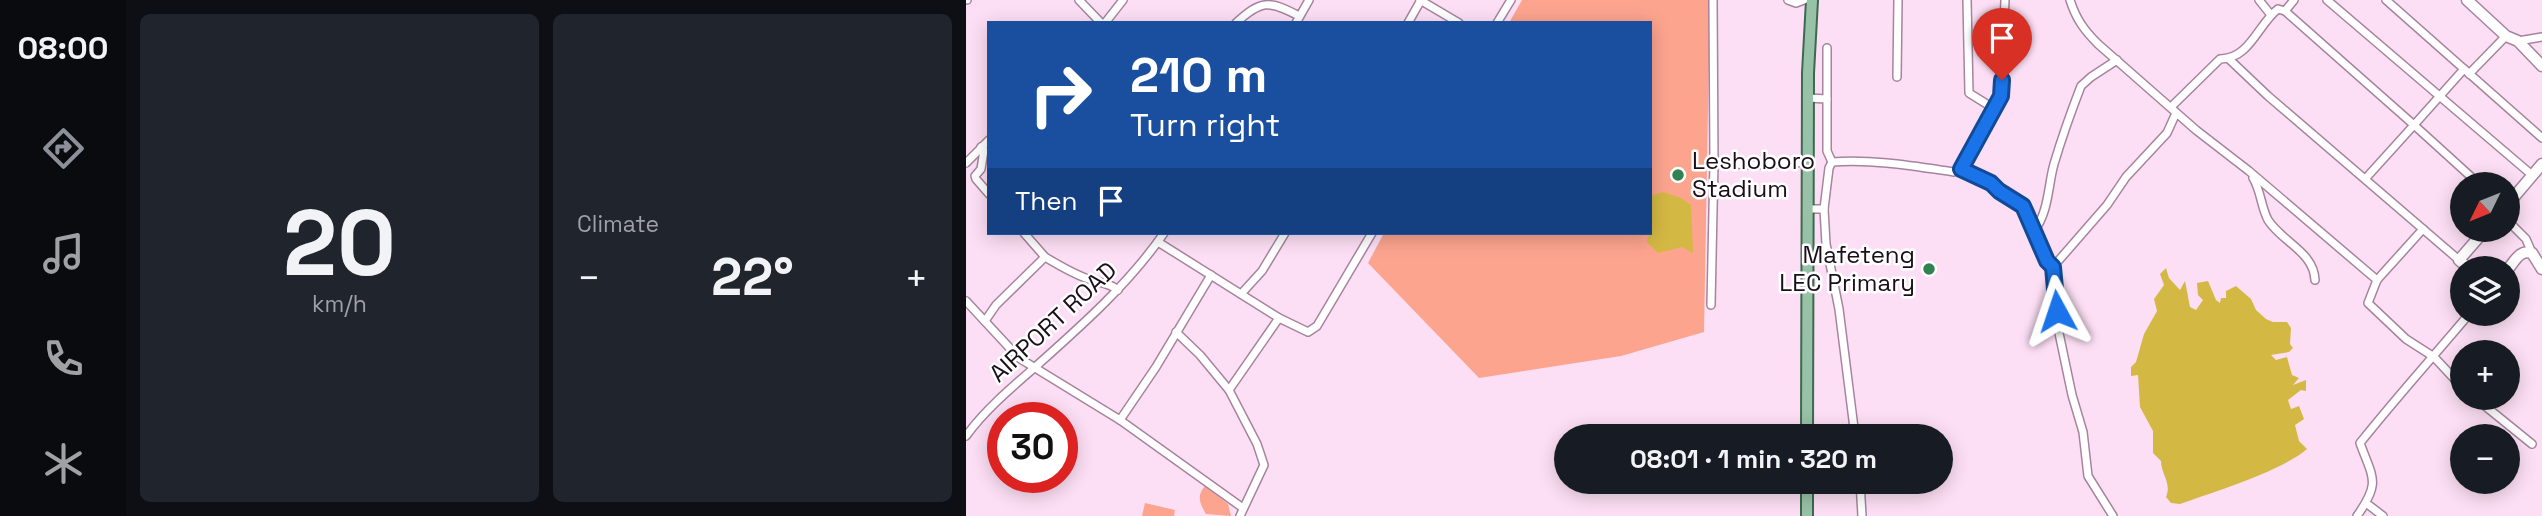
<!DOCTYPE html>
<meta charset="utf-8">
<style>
:root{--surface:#171b24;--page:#20242c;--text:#f1f3f6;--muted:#9ea1a6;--accent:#8c9099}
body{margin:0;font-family:"Space Grotesk",sans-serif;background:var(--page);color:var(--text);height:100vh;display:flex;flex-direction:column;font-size:26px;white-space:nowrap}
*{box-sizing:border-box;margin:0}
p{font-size:23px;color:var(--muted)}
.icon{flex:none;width:38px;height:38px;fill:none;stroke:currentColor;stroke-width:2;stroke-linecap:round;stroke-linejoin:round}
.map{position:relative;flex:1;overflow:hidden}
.details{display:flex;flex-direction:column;gap:14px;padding:14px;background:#0d0f14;width:840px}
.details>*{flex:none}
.banner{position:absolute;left:21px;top:21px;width:665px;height:214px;border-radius:0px;box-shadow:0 4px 18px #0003;background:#1a4fa0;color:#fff;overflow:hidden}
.needle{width:46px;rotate:227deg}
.tools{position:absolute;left:1484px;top:172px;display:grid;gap:14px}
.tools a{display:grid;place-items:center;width:70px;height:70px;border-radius:50%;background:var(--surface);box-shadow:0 4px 18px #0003;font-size:35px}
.speed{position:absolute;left:21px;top:402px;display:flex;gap:14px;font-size:35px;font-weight:700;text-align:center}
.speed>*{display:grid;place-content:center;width:91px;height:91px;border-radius:50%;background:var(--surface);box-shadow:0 4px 18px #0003;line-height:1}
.speed .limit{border:10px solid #d22;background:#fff;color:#111}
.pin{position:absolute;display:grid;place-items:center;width:60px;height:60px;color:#fff;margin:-72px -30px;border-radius:50% 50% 50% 0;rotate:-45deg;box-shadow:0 0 7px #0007}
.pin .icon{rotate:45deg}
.me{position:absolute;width:77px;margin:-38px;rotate:355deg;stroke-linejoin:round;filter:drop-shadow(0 0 5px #0008)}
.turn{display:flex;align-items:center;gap:24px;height:147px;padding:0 28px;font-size:32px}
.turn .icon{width:91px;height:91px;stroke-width:2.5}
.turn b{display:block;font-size:49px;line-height:60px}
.then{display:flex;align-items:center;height:66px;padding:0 28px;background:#0003;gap:14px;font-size:26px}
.big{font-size:52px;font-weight:600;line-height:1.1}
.details .card{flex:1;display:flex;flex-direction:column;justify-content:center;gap:10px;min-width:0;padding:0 24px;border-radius:10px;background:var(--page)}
.details .dial{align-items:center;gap:0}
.dial b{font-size:91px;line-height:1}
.heat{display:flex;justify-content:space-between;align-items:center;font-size:38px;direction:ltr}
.details .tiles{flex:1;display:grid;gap:14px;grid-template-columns:repeat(2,1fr)}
.trip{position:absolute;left:588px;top:424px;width:399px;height:70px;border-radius:35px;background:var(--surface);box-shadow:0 4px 18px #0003;font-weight:600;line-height:70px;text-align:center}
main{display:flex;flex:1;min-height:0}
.tabs{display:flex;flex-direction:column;width:126px;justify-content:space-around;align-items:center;background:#090b0e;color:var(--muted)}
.tabs .icon{width:49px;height:49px}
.tabs .current{color:var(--accent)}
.tabs b{font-size:32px;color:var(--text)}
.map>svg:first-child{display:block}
.green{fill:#fca48e}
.water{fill:#d4b844}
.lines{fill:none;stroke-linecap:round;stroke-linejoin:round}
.street-casing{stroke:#a6849d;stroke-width:10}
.secondary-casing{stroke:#a6849d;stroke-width:13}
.primary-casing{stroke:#3e684f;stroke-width:14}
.street{stroke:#fff;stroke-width:7}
.secondary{stroke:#fff;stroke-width:10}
.primary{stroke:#97c2a7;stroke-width:10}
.route-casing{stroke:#114b97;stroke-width:18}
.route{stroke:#1a73e8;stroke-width:12}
.poi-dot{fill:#308253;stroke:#fff;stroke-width:2.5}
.labels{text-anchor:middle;stroke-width:5;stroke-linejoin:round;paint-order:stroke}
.poi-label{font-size:24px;fill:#1a0e18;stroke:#fff;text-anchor:start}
.street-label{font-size:24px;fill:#1a0e18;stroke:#fff}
</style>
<main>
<nav class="tabs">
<b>08:00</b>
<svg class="icon current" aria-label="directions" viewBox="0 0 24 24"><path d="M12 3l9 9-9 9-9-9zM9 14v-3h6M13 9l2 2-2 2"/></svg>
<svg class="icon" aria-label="music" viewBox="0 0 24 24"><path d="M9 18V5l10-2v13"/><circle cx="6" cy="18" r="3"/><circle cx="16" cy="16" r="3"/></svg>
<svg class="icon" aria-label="phone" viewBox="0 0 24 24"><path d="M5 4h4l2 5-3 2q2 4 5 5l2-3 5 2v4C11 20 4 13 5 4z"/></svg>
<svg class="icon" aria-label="climate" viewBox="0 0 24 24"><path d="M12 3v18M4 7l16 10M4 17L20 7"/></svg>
</nav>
<section class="details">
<div class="tiles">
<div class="card dial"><b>20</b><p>km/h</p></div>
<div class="card"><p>Climate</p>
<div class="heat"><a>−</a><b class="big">22°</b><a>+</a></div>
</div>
</div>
</section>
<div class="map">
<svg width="1576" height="516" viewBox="0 0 1576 516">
<rect width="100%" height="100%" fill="#fddff5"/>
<g class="green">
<path d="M556,0H744L738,332L655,356L513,378L402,263L418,233H684V23H543Z"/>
<path d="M239,486L262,504L265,516L240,514C234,504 230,496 239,486Z"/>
<path d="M179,503L209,510L208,516H176Z"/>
</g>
<g class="water">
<path d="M697,192L715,198L725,205L727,253L716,247L692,253L681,242L682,233H684C684,221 688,206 684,196Z"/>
<path d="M1200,268L1203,278L1214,290L1219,281L1224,307L1230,310L1237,300L1232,295L1231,283L1242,281L1250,300L1254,303L1255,298H1260V291L1270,286L1285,299L1290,310L1300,319L1307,322H1321L1325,328L1324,344L1327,348L1323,352L1305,355L1310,360L1321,357L1326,375L1333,378L1327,385L1340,380V391L1335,390L1322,400L1325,409L1333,406L1338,419L1329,425L1333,441L1341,449C1316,471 1247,492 1214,504L1205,503L1200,497C1206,483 1195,474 1195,461L1187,453V431L1174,407L1172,375L1165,376V367L1170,362L1178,334L1191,311L1188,299L1198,285L1194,274Z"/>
</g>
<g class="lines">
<g class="street-casing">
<g id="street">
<path d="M0,0H1"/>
<path d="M113,0L135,23"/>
<path d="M454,0L493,23"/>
<path d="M822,0L830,3L838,0"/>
<path d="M1001,0L1003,93L1027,108"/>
<path d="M1104,0C1110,19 1118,30 1132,44L1230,130L1283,171L1411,280"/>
<path d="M1293,0L1305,15"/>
<path d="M1361,0L1566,175"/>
<path d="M1420,0L1576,138"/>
<path d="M1319,11L1448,125L1400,178"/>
<path d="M139,23L157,0"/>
<path d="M270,23C295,0 303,0 333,16"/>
<path d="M330,23L343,0"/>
<path d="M442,23L455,0"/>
<path d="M531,23L545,0"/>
<path d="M1552,41L1576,37"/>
<path d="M861,48V151L866,162"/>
<path d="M1263,59L1302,96L1493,260"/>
<path d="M1498,69L1448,125L1513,184"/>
<path d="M1503,74L1540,36"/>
<path d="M931,77L932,0"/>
<path d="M842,98L861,99"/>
<path d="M1205,107L1254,59C1284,59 1292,24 1312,9L1319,11L1328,0"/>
<path d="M15,147L18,150L15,169L9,176L10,179L23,194"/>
<path d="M0,163L23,140"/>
<path d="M748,163L787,165L842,162"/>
<path d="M995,168L1025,183L1033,191L1057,206L1081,261L1087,267L1093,333L1106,395L1117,432L1122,476L1147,516"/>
<path d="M1287,178C1295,191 1295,207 1302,220C1316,242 1348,252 1349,280"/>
<path d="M841,209H858L860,244L873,309L889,436"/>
<path d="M858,209L863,168L866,162C907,159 947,166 988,172L995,168L1035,96L1039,0"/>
<path d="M1542,221L1560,239L1566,253"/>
<path d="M1457,229L1411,280L1402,303L1440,339L1468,357L1496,387"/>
<path d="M1068,231C1083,212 1082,185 1088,164C1096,137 1105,112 1115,86L1125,77L1151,60"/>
<path d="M58,233L79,257"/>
<path d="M192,242L313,318L342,332L351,326L406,233"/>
<path d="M1087,267L1141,205L1160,177L1201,133L1210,113"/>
<path d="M275,294L296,271L319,233"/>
<path d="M0,301L53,358L154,420L277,508"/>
<path d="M745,305L748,163L747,0"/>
<path d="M19,321L30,305L79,257C94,266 109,275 125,280C136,283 143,283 152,290"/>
<path d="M210,332L234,355L263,390"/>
<path d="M1508,397L1566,444"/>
<path d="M154,420L190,367L245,275"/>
<path d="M0,436C19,410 44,389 68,368C114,327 163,284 198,233"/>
<path d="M894,481L896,516"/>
<path d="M1400,503L1417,516"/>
<path d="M274,516L298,465L291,444L263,390L313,318"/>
<path d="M1391,516C1415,482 1407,479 1394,443C1429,399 1467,357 1504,313"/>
</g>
</g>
<g class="secondary-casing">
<g id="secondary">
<path d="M1501,0L1540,36L1552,41L1576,66"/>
<path d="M1542,204L1576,164"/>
<path d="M1502,268L1493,260L1520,229"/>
<path d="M1542,269C1549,261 1554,249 1566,253L1576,269"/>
</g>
</g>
<g class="primary-casing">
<g id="primary">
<path d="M841,436L842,73L846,0"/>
<path d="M841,481V516"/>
</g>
</g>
<use href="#street" class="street"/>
<use href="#secondary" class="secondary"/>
<use href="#primary" class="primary"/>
</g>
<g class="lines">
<g class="route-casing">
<path id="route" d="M1036,80L1035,96L995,169L1025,183L1033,191L1057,206L1081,261L1087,267L1091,311"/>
</g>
<use href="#route" class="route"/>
</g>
<g class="poi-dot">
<circle cx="712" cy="175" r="7"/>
<circle cx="963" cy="269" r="7"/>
</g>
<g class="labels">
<g class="poi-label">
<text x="726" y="169">Leshoboro<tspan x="726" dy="28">Stadium</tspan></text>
<text x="949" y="263" text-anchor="end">Mafeteng<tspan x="949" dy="28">LEC Primary</tspan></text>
</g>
<g class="street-label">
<text transform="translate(87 322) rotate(-43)" y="8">AIRPORT ROAD</text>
</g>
</g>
</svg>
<div class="tools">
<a><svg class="needle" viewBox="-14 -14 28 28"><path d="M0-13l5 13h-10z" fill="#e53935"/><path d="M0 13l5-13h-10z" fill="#9ea1a6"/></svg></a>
<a><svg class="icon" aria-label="layers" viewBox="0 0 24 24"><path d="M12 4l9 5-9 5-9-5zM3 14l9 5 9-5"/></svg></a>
<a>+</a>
<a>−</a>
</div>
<div class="speed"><div class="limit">30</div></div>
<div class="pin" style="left:1036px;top:80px;background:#d93025"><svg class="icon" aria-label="arrive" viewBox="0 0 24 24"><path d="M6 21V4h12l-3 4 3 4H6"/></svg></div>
<svg class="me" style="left:1091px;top:311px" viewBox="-20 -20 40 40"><path d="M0-17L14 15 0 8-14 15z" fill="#1a73e8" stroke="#fff" stroke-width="4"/></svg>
<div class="trip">08:01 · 1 min · 320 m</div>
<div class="banner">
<div class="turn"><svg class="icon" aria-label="right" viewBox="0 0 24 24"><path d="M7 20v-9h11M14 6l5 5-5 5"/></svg><div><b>210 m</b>Turn right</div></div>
<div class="then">Then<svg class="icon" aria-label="arrive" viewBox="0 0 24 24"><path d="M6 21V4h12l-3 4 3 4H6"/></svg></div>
</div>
</div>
</main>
